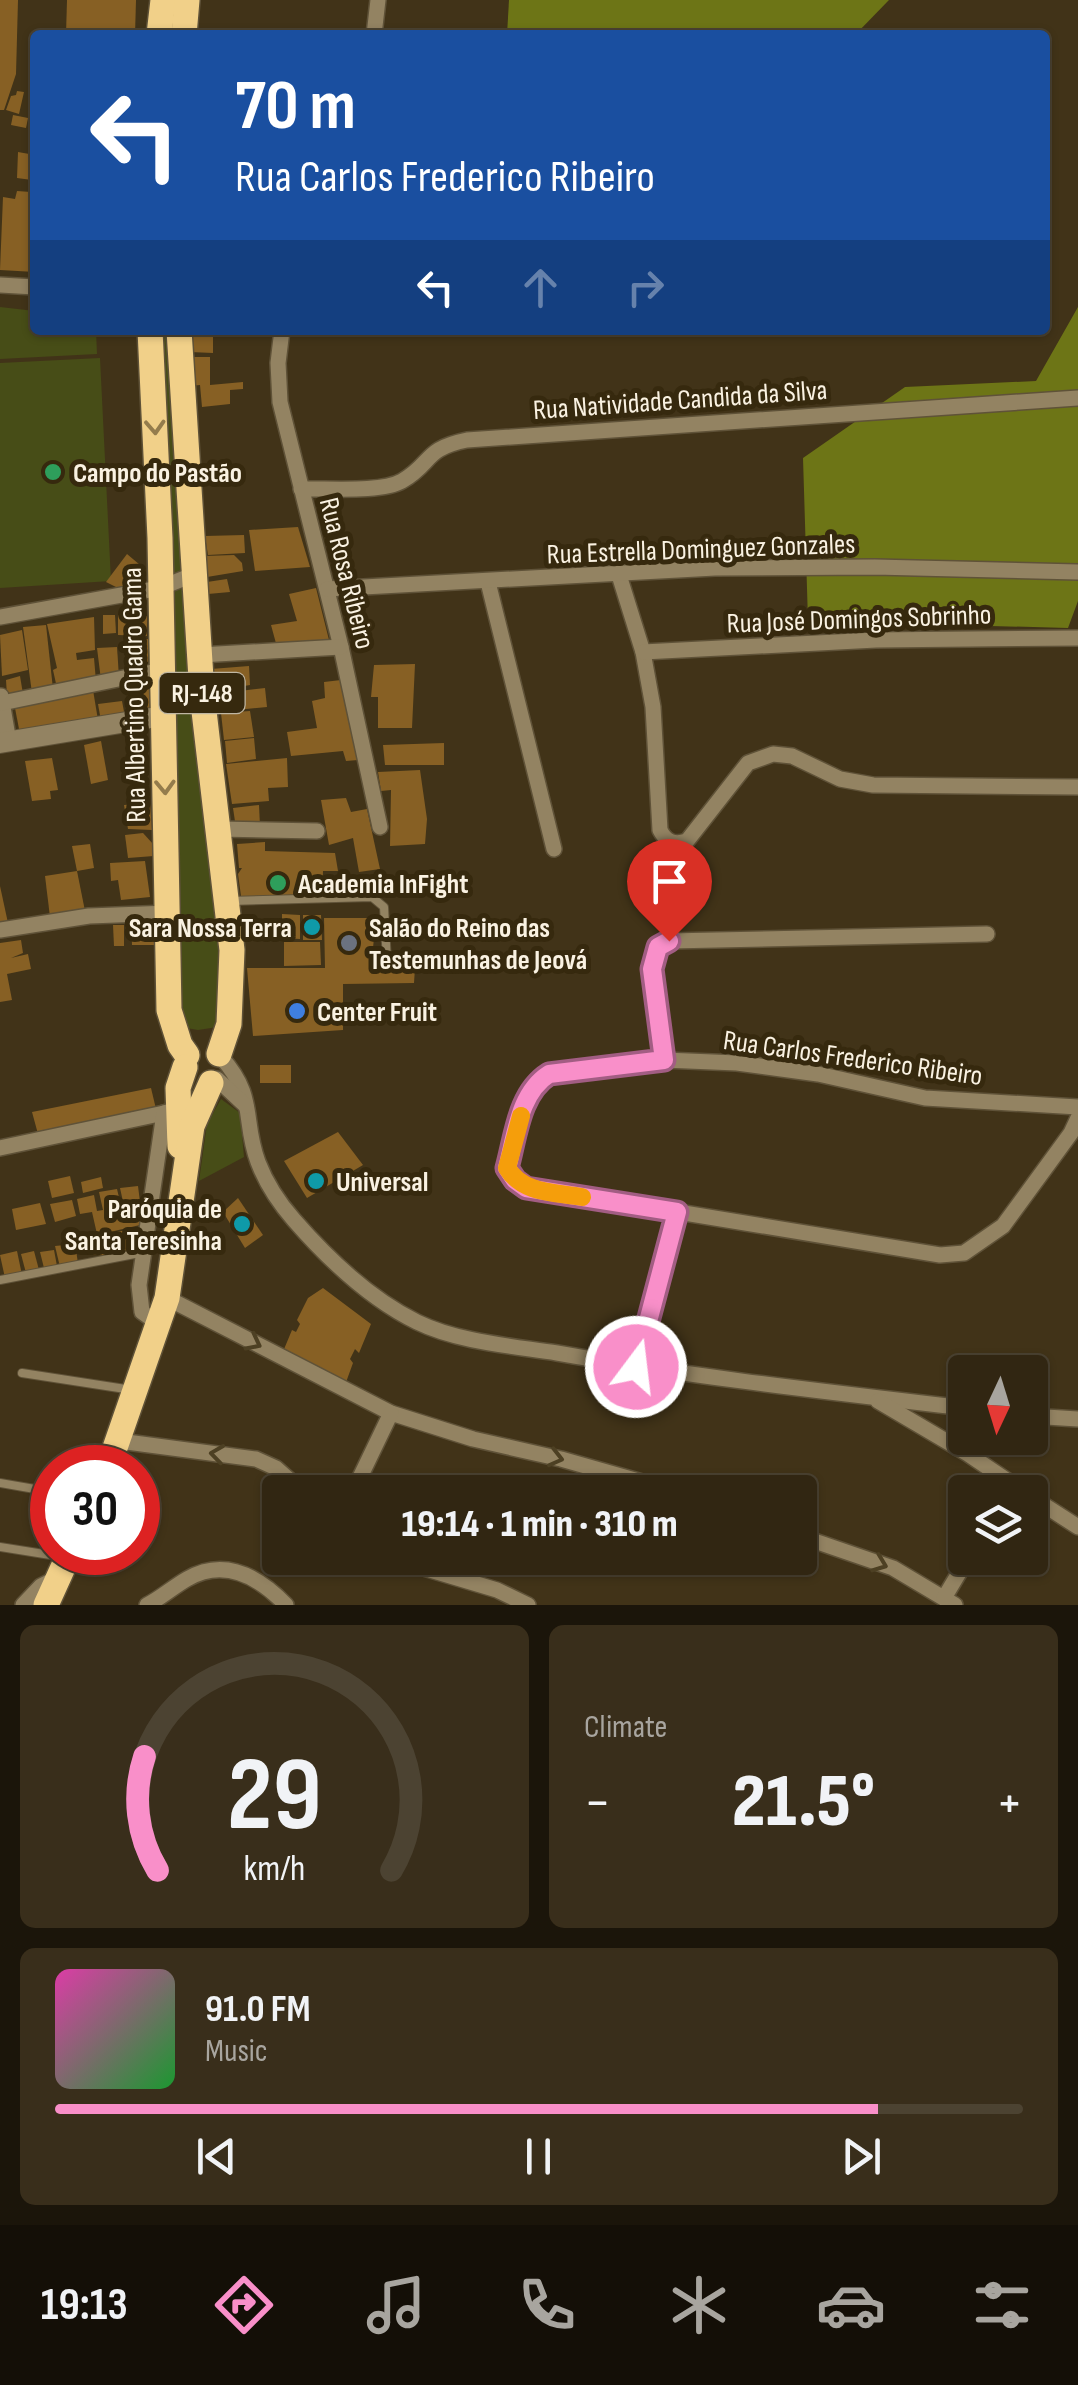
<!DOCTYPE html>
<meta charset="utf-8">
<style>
:root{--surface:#312612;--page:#392e1b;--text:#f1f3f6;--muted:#a8a59f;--line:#4c4332;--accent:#f98fc9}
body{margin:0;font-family:"Sofia Sans Condensed",sans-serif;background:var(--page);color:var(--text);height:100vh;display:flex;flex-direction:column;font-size:38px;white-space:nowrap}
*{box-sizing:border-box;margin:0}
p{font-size:32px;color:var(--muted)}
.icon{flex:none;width:55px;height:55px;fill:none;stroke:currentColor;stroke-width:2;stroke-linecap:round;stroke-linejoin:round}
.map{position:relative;height:1605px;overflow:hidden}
.sheet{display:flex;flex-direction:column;gap:20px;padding:20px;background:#1b150a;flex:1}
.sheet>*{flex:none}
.guide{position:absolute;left:30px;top:30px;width:1020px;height:305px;border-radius:10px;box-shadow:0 2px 8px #0004,0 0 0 2px var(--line);background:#1a4fa0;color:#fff;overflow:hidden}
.needle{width:65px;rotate:184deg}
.tools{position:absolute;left:948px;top:1355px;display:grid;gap:20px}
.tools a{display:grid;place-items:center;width:100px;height:100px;border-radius:10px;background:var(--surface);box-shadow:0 2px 8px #0004,0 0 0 2px var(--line);font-size:50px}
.speed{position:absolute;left:30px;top:1445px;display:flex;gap:20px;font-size:50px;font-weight:700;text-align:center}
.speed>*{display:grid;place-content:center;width:130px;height:130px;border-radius:50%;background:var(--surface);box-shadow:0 2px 8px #0004,0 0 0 2px var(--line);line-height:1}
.speed .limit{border:15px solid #d22;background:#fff;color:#111}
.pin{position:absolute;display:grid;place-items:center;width:85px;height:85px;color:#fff;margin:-102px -42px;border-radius:50% 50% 50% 0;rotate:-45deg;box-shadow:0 0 10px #0007}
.pin .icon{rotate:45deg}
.me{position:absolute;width:110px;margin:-55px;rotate:15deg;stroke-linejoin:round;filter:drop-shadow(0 0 8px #0008)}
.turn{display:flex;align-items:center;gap:35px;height:210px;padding:0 40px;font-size:45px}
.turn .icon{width:130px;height:130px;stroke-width:2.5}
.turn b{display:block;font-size:70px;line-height:85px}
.lanes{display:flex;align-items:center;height:95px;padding:0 40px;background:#0003;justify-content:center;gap:50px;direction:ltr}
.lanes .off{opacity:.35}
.big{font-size:75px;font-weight:800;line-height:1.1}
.sheet .tile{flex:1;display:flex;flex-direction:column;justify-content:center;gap:15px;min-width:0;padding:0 35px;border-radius:15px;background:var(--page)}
.sheet .dial{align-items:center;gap:0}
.dial svg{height:260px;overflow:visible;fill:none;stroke:var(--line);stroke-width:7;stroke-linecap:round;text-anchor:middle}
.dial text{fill:var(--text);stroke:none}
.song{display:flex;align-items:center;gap:30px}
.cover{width:120px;height:120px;border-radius:15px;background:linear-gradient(135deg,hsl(320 70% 55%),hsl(130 70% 35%))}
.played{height:10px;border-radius:5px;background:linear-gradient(90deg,var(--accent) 85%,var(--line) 85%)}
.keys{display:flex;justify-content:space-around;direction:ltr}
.heat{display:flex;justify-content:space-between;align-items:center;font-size:55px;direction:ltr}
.sheet .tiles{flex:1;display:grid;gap:20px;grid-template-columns:1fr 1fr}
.tile:last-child{grid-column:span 2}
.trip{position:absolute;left:262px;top:1475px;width:555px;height:100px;border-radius:10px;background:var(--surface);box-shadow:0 2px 8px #0004,0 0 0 2px var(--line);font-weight:800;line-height:100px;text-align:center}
.menu{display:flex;height:160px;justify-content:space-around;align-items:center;background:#140f07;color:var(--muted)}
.menu .icon{width:70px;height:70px}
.menu .on{color:var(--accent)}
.menu b{font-size:45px;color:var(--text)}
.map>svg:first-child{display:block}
.green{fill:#474d17}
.forest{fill:#6d7516}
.building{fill:#876024}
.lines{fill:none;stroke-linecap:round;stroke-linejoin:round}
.service-casing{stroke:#5f5238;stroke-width:10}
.minor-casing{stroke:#5f5238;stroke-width:18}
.tertiary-casing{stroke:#5f5238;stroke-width:22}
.primary-casing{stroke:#5f5238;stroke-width:28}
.service{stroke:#938362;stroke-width:8}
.minor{stroke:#938362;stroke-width:15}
.tertiary{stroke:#938362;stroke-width:20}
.primary{stroke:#f1d089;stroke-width:25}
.oneway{stroke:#947c4c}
.oneway2{stroke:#4d4023}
.route-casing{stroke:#a25d83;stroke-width:25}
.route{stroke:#f98fc9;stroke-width:18}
.slow{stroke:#f59e0b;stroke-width:18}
.leisure-dot{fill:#2e9e5b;stroke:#36290e;stroke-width:4}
.culture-dot{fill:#0f9aa8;stroke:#36290e;stroke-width:4}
.worship-dot{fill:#6b7280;stroke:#36290e;stroke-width:4}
.shop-dot{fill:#3f7fe0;stroke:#36290e;stroke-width:4}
.labels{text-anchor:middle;stroke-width:10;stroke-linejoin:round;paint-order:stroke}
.shield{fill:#36290e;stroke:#bfb6a2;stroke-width:2.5}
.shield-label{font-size:25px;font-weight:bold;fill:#faf2e2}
.street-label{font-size:28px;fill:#faf2e2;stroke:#36290e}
.poi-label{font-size:28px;font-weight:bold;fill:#faf2e2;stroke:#36290e;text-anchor:start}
</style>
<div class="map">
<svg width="1078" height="1605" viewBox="0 0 1078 1605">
<rect width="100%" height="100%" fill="#413318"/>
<g class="green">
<path d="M0,307L35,311V330H96L97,354L0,359Z"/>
<path d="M156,330H172L223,901L224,1026L198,1030L181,1027Z"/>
<path d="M100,358L111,581L0,588V363Z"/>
<path d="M221,1099L240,1113L244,1157L199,1181L207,1124Z"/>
</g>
<g class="forest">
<path d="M509,0H889L855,35H507Z"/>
<path d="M1078,307V601L1068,628L808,621L803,458L905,387L1036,381Z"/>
</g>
<g class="building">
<path d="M0,0H18L16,74L4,110H0Z"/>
<path d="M67,0H136L135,35H66Z"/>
<path d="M17,91L24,92L19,114L6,110L11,96L16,95Z"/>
<path d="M13,115L28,118L26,128L11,125Z"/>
<path d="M18,152L35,155V272L0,270L3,197L15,199L17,191L31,192L32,180L17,178Z"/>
<path d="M190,335L213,336V353L190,352Z"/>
<path d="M189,357H210V385L243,382V389L230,390V404L202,407L200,385L190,386Z"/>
<path d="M298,527L310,567L255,571L249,530Z"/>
<path d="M244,535L245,553L208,555L205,536Z"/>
<path d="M127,554L146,570L126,592L106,582Z"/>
<path d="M234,555L242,563L243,571L207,577L204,556Z"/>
<path d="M227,579L230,592L208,594L207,582Z"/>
<path d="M316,588L329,640L277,647L271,625L297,621L289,594Z"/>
<path d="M103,615H115L116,633L103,634Z"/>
<path d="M118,615L147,616V636L118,635Z"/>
<path d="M94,617L95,650L76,653L77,660L94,658L96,681L57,688L53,670L57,668L47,624Z"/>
<path d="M46,625L53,689L32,693L23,627Z"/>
<path d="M22,630L28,670L2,676L0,635Z"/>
<path d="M129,639H149L148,662H128Z"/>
<path d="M117,647L119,677L101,680L97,648Z"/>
<path d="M415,664L412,728H378V697H371L374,665Z"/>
<path d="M249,666L250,685L215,691L211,669Z"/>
<path d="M20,676L23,694L7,696L6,680Z"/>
<path d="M341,680L358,760L346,761L343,751L291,756L287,732L317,728L312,701L325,698L324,682Z"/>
<path d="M152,685L153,710L130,714L127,689Z"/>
<path d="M265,688L267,707L226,711L223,693Z"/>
<path d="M93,690L98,720L20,734L14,703Z"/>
<path d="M122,701L125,717L101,721L98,704Z"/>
<path d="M250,711L254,737L224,740L221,713Z"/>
<path d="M254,738L256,759L227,763L225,741Z"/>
<path d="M101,741L108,780L91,784L84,745Z"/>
<path d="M444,743V765H385L383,745Z"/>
<path d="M52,758L58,790L50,791L51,799L32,801L25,761Z"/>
<path d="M287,758L288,787L268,788L269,801L232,804L226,764Z"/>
<path d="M420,770L427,819L425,844L390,846L391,790L381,791L378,772Z"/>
<path d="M346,798L351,812L367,809L380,869L359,872L353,838L329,845L321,800Z"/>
<path d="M150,803L152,830L128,829L124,805Z"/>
<path d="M259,805L260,826L236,828L233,808Z"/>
<path d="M143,833L153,844L154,856L128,858L125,835Z"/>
<path d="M265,842V851L335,853L338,871H323L322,897L241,896L238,874L242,868H239L237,844Z"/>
<path d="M90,844L94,868L77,871L72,846Z"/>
<path d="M145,861L150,897L121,900L118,880L111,881L110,863Z"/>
<path d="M77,871L85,911L50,917L45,876Z"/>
<path d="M0,886L8,923L0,924Z"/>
<path d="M282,914L300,915V939L282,938Z"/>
<path d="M303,915H321L322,940H303Z"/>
<path d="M324,918H376L371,968H415L414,983L343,984V1030L253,1036L247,968H325Z"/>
<path d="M157,922L158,945H132L131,923Z"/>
<path d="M113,925H124V946H114Z"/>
<path d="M21,940L23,953L11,958L28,954L31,969L7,974L12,1000L0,1002V943Z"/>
<path d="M284,942H320L321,965L284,966Z"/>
<rect x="260" y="1065" width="31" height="18"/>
<path d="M151,1088L156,1109L38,1134L32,1112Z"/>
<path d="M338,1132L363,1165L307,1198L284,1161Z"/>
<path d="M70,1176L74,1193L52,1198L48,1181Z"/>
<path d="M101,1177L103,1188L83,1193L81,1182Z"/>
<path d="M138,1186L140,1202L135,1203L140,1225L110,1232L133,1230L134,1253H111L110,1232L97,1234L92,1212L80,1214L77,1199L94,1195L97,1211L103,1210L99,1192L117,1189L121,1206H124L120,1188Z"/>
<path d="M238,1198L263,1235L245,1248L223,1212Z"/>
<path d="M72,1200L76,1216L55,1222L50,1204Z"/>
<path d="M40,1203L46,1224L16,1230L12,1209Z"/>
<path d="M89,1241L108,1243V1256L88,1254Z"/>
<path d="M75,1244L78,1263L60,1267L55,1246Z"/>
<path d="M54,1250L57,1266L44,1268L40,1252Z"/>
<path d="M17,1251L22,1275L5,1278L0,1255Z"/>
<path d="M34,1251L39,1270L26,1273L21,1254Z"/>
<path d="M323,1288L371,1324L359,1353L355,1349L350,1359L353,1363L345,1385L282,1354L292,1330L296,1332L300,1324L297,1320L308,1298Z"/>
</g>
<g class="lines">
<g class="service-casing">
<g id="service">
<path d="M229,901L372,897L384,907L387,962"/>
<path d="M0,1280L145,1252"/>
<path d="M22,1373L132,1390"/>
<path d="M0,1483L52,1492"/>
<path d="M0,1547L63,1557"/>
</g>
</g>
<g class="minor-casing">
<g id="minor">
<path d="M374,35L378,0"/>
<path d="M0,285L35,287"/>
<path d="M282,330L278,363L280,402L341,647L380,827"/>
<path d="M301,489C326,488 381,493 402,481C433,463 423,449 467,440L1078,398"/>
<path d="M619,575L643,652L653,707L660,830C666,842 674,845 687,841L748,763L773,754L792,756L840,779L873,785L1078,787"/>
<path d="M488,582L554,849"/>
<path d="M327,589L715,568L875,567L1078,572"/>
<path d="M0,617L160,588L195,574"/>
<path d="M643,652L876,640L1078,638"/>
<path d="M200,655L341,647"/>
<path d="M1,696L9,742"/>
<path d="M2,703L162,670"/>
<path d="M219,829L317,831"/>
<path d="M0,930L89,916L169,913"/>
<path d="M221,1057C257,1097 242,1119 258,1162C266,1183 280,1204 294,1220C328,1259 370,1299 417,1322C458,1342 512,1346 557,1353C693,1377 829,1392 965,1408"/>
<path d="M664,1060L652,969L658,947L669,941L987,934"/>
<path d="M217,1079L246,1106"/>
<path d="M1078,1107L925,1098L818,1074L737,1063L664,1060L596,1066L549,1074L534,1083L526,1098L507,1168L515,1180L526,1187L940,1255L964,1253L1003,1226L1071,1133L1078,1118"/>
<path d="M0,1148L164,1113"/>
<path d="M167,1298L391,1413L473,1439L561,1459L677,1492"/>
<path d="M160,1325L142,1312L139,1285L164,1113L178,1109"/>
<path d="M636,1367L677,1212"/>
<path d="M878,1401L968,1454L1024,1492"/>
<path d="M1030,1416L1078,1419"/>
<path d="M119,1441L256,1459L276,1468L303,1492"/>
<path d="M353,1492L391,1413"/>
<path d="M1030,1496L1078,1527"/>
<path d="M800,1536L893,1568L955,1605"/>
<path d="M390,1558L497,1590L528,1605"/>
<path d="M944,1598L968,1558"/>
<path d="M23,1605L41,1586L57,1578"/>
<path d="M147,1605C161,1598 173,1587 187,1579C225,1557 259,1577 286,1605"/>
</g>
</g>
<g class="tertiary-casing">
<path id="tertiary" d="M0,743L163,716"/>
</g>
<g class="primary-casing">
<g id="primary">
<path d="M159,35L163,0"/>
<path d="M184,35L187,0"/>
<path d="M150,330L160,538L169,1010L180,1045L187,1055"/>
<path d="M179,330L202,694L232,950L229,1024L219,1054"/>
<path d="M180,1146L178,1088L185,1067"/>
<path d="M108,1468L167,1298L192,1126L211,1083"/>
<path d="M46,1605L70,1552"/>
</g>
</g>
<use href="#service" class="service"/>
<use href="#minor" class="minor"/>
<use href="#tertiary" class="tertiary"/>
<use href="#primary" class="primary"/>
</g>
<defs><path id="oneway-chevron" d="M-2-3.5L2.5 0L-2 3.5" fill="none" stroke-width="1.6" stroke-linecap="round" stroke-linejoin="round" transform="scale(2.5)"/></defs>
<g class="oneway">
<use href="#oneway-chevron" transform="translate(155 427) rotate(87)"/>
<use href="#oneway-chevron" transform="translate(165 787) rotate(88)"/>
</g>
<g class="oneway2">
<use href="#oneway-chevron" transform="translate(254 1343) rotate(27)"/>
<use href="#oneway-chevron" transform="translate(217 1454) rotate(-172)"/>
<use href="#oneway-chevron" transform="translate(556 1458) rotate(14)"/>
<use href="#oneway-chevron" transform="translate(880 1564) rotate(21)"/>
</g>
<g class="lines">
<g class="route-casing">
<path id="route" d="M636,1367L677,1212L526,1188L515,1180L507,1168C516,1135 519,1093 549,1074L664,1060L652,969L658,947L669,941"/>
</g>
<use href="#route" class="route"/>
<path class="slow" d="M521,1116L507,1168C523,1194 554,1192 582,1197"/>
</g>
<g class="leisure-dot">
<circle cx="53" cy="472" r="10"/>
<circle cx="278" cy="883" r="10"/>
</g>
<g class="culture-dot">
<circle cx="312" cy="927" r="10"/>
<circle cx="316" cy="1181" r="10"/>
<circle cx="242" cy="1224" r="10"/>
</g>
<circle class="worship-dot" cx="349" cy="943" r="10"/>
<circle class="shop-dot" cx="297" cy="1011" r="10"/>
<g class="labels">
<rect class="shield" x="159.5" y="673" width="85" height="40" rx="8"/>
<g class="shield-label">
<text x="202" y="702">RJ-148</text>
</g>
<g class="street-label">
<text transform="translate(680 399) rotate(-4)" y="10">Rua Natividade Candida da Silva</text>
<text transform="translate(701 548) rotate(-2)" y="10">Rua Estrella Dominguez Gonzales</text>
<text transform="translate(348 573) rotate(76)" y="10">Rua Rosa Ribeiro</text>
<text transform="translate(859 618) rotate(-2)" y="10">Rua José Domingos Sobrinho</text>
<text transform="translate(133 695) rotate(-91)" y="10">Rua Albertino Quadro Gama</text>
<text transform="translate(853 1057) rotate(8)" y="10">Rua Carlos Frederico Ribeiro</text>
</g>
<g class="poi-label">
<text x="73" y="482">Campo do Pastão</text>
<text x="298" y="893">Academia InFight</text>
<text x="292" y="937" text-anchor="end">Sara Nossa Terra</text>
<text x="369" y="937">Salão do Reino das<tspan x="369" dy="32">Testemunhas de Jeová</tspan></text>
<text x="317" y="1021">Center Fruit</text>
<text x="336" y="1191">Universal</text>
<text x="222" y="1218" text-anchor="end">Paróquia de<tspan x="222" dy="32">Santa Teresinha</tspan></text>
</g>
</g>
</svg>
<div class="tools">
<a><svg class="needle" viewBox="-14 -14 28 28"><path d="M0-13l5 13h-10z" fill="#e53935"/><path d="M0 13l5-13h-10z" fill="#a8a59f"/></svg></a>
<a><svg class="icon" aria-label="layers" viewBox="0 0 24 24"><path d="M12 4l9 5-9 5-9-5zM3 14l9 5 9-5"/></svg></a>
</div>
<div class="speed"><div class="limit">30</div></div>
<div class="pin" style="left:669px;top:941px;background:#d93025"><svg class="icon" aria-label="arrive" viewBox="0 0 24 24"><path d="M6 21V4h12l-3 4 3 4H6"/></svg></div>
<svg class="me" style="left:636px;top:1367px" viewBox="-20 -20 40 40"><circle r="17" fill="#f98fc9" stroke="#fff" stroke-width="3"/><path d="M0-11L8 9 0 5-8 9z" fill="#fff"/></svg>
<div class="trip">19:14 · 1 min · 310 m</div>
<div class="guide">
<div class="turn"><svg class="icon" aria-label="left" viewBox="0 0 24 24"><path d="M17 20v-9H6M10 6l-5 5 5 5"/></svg><div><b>70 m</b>Rua Carlos Frederico Ribeiro</div></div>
<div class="lanes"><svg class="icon" aria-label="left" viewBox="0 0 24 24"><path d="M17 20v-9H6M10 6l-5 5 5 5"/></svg><svg class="icon off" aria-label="ahead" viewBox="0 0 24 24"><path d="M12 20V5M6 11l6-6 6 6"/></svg><svg class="icon off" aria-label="right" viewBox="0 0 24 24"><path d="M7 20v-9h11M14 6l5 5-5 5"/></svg></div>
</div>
</div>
<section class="sheet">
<div class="tiles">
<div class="tile dial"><svg viewBox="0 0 100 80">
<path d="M14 69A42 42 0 1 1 86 69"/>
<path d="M14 69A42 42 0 0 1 10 34" stroke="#f98fc9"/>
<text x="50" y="56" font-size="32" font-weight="700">29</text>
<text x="50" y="72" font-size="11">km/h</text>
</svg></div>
<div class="tile"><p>Climate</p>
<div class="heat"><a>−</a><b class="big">21.5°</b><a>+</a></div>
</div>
<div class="tile">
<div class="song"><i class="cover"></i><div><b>91.0 FM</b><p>Music</p></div></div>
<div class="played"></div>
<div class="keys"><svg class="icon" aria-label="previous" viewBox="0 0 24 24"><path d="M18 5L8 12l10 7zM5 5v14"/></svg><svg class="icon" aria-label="pause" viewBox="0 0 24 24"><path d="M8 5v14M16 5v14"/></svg><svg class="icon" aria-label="next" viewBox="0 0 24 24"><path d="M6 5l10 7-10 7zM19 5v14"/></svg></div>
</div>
</div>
</section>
<nav class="menu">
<b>19:13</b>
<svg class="icon on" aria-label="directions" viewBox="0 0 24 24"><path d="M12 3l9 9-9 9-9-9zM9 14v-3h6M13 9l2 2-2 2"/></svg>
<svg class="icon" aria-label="music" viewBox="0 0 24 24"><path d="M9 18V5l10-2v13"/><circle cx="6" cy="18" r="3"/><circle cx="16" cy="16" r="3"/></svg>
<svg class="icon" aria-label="phone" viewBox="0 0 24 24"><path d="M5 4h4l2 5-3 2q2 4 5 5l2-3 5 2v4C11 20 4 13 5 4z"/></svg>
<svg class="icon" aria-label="climate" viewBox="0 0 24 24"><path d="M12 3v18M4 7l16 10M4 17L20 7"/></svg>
<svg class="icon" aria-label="car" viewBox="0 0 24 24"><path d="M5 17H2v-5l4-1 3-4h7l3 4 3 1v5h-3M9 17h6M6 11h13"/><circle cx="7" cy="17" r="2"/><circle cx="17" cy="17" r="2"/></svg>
<svg class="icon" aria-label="filters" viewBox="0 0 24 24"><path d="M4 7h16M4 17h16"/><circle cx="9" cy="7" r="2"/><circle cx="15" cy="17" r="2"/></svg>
</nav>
